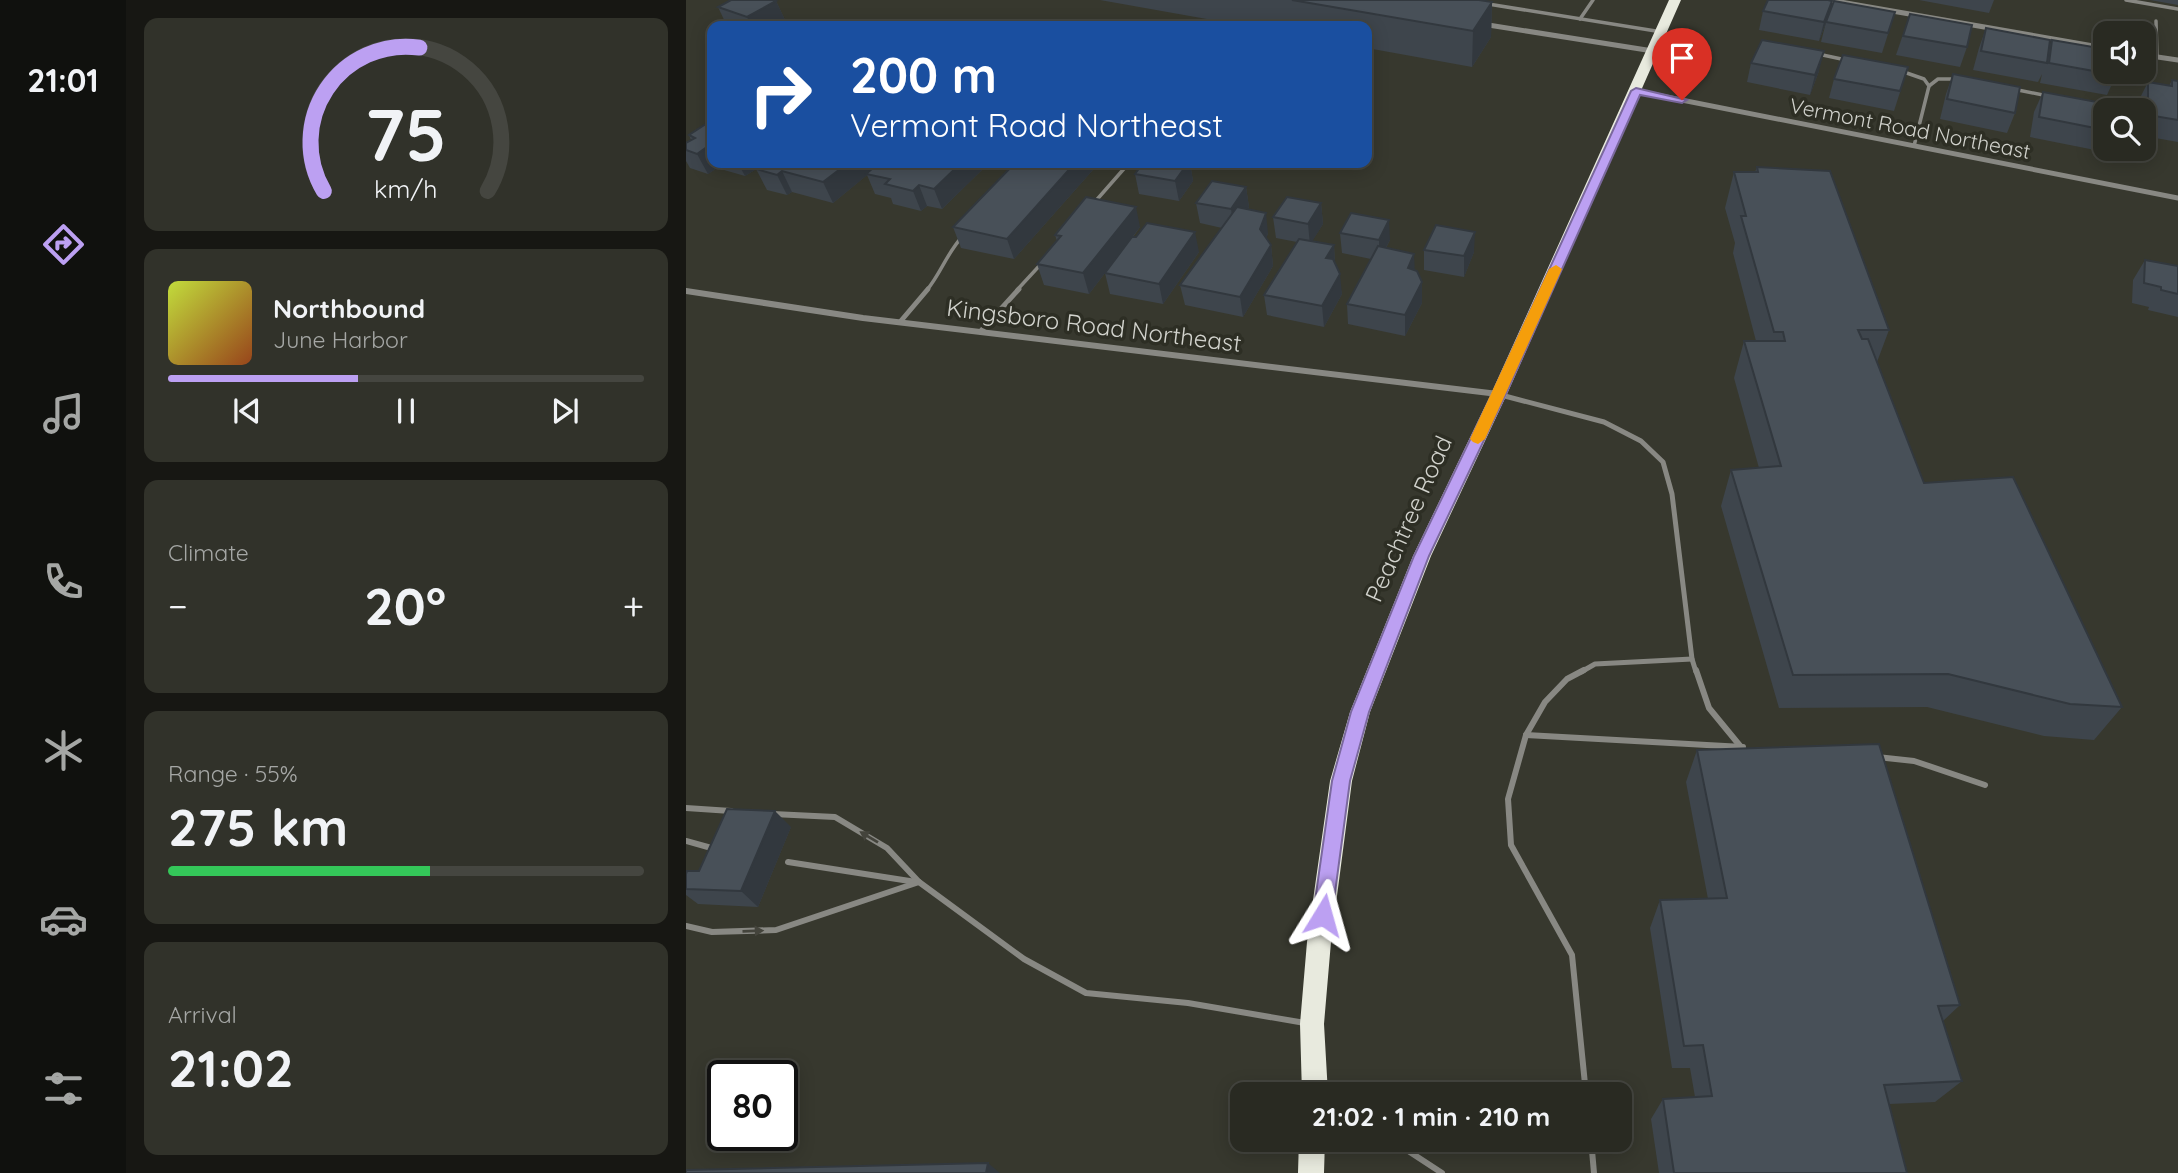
<!DOCTYPE html>
<meta charset="utf-8">
<style>
:root{--surface:#292a22;--page:#31322a;--text:#f1f3f6;--muted:#a5a7a5;--line:#454640;--accent:#bca0f2}
body{margin:0;font-family:Quicksand,sans-serif;background:var(--page);color:var(--text);height:100vh;display:flex;flex-direction:column;font-size:26px;white-space:nowrap}
*{box-sizing:border-box;margin:0}
p{font-size:23px;color:var(--muted)}
.icon{flex:none;width:38px;height:38px;fill:none;stroke:currentColor;stroke-width:2;stroke-linecap:round;stroke-linejoin:round}
.map{position:relative;flex:1;overflow:hidden}
.sheet{display:flex;flex-direction:column;gap:18px;padding:18px;background:#171713;width:560px}
.sheet>*{flex:none}
.banner{position:absolute;left:21px;top:21px;width:665px;height:147px;border-radius:14px;box-shadow:0 4px 18px #0003,0 0 0 2px var(--line);background:#1a4fa0;color:#fff;overflow:hidden}
.tools{position:absolute;left:1407px;top:21px;display:grid;gap:14px}
.tools a{display:grid;place-items:center;width:63px;height:63px;border-radius:14px;background:var(--surface);box-shadow:0 4px 18px #0003,0 0 0 2px var(--line);font-size:35px}
.speed{position:absolute;left:21px;top:1060px;display:flex;gap:14px;font-size:35px;font-weight:700;text-align:center}
.speed>*{display:grid;place-content:center;width:91px;height:91px;border-radius:50%;background:var(--surface);box-shadow:0 4px 18px #0003,0 0 0 2px var(--line);line-height:1}
.speed .limit{border:4px solid #111;border-radius:10px;background:#fff;color:#111}
.pin{position:absolute;display:grid;place-items:center;width:60px;height:60px;color:#fff;margin:-72px -30px;border-radius:50% 50% 50% 0;rotate:-45deg;box-shadow:0 0 7px #0007}
.pin .icon{rotate:45deg}
.me{position:absolute;width:77px;margin:-38px;rotate:8deg;stroke-linejoin:round;filter:drop-shadow(0 0 5px #0008)}
.turn{display:flex;align-items:center;gap:24px;height:147px;padding:0 28px;font-size:32px}
.turn .icon{width:91px;height:91px;stroke-width:2.5}
.turn b{display:block;font-size:49px;line-height:60px}
.big{font-size:52px;font-weight:700;line-height:1.1}
.sheet .widget{flex:1;display:flex;flex-direction:column;justify-content:center;gap:10px;min-width:0;padding:0 24px;border-radius:14px;background:var(--page)}
.sheet .dial{align-items:center;gap:0}
.dial svg{height:182px;overflow:visible;fill:none;stroke:var(--line);stroke-width:7;stroke-linecap:round;text-anchor:middle}
.dial text{fill:var(--text);stroke:none}
.song{display:flex;align-items:center;gap:21px}
.cover{width:84px;height:84px;border-radius:10px;background:linear-gradient(135deg,hsl(70 70% 55%),hsl(20 70% 35%))}
.played{height:7px;border-radius:4px;background:linear-gradient(90deg,var(--accent) 40%,var(--line) 40%)}
.keys{display:flex;justify-content:space-around;direction:ltr}
.heat{display:flex;justify-content:space-between;align-items:center;font-size:38px;direction:ltr}
.charge{height:10px;border-radius:5px;background:linear-gradient(90deg,#34c759 55%,var(--line) 0)}
.trip{position:absolute;left:544px;top:1082px;width:402px;height:70px;border-radius:14px;background:var(--surface);box-shadow:0 4px 18px #0003,0 0 0 2px var(--line);font-weight:700;line-height:70px;text-align:center}
main{display:flex;flex:1;min-height:0}
.menu{display:flex;flex-direction:column;width:126px;justify-content:space-around;align-items:center;background:#10110e;color:var(--muted)}
.menu .icon{width:49px;height:49px}
.menu .on{color:var(--accent)}
.menu b{font-size:32px;color:var(--text)}
.map>svg:first-child{display:block}
.lines{fill:none;stroke-linecap:round;stroke-linejoin:round}
.service-far2{stroke:#888883;stroke-width:3.5}
.service-far1{stroke:#888883;stroke-width:5}
.service{stroke:#888883;stroke-width:6}
.minor-far1{stroke:#888883;stroke-width:5}
.minor{stroke:#888883;stroke-width:6}
.trunk{fill:#e8eade;fill-rule:evenodd}
.wall{fill:#3e454c}
.shaded-wall{fill:#32383e}
.building{fill:#485058;stroke:#32383e;stroke-width:2}
.oneway{fill:#44443c}
.route{fill:#bca0f2;stroke:#7a689d;stroke-width:2}
.slow{fill:#f59e0b}
.labels{text-anchor:middle;stroke-width:7;stroke-linejoin:round;paint-order:stroke}
.far-street-label{font-size:21px;fill:#d1d2cc;stroke:#2d2e24}
.street-label{font-size:24px;fill:#d1d2cc;stroke:#2d2e24}
</style>
<main>
<nav class="menu">
<b>21:01</b>
<svg class="icon on" aria-label="directions" viewBox="0 0 24 24"><path d="M12 3l9 9-9 9-9-9zM9 14v-3h6M13 9l2 2-2 2"/></svg>
<svg class="icon" aria-label="music" viewBox="0 0 24 24"><path d="M9 18V5l10-2v13"/><circle cx="6" cy="18" r="3"/><circle cx="16" cy="16" r="3"/></svg>
<svg class="icon" aria-label="phone" viewBox="0 0 24 24"><path d="M5 4h4l2 5-3 2q2 4 5 5l2-3 5 2v4C11 20 4 13 5 4z"/></svg>
<svg class="icon" aria-label="climate" viewBox="0 0 24 24"><path d="M12 3v18M4 7l16 10M4 17L20 7"/></svg>
<svg class="icon" aria-label="car" viewBox="0 0 24 24"><path d="M5 17H2v-5l4-1 3-4h7l3 4 3 1v5h-3M9 17h6M6 11h13"/><circle cx="7" cy="17" r="2"/><circle cx="17" cy="17" r="2"/></svg>
<svg class="icon" aria-label="filters" viewBox="0 0 24 24"><path d="M4 7h16M4 17h16"/><circle cx="9" cy="7" r="2"/><circle cx="15" cy="17" r="2"/></svg>
</nav>
<section class="sheet">
<div class="widget dial"><svg viewBox="0 0 100 80">
<path d="M14 69A42 42 0 1 1 86 69"/>
<path d="M14 69A42 42 0 0 1 56 6" stroke="#bca0f2"/>
<text x="50" y="56" font-size="32" font-weight="700">75</text>
<text x="50" y="72" font-size="11">km/h</text>
</svg></div>
<div class="widget">
<div class="song"><i class="cover"></i><div><b>Northbound</b><p>June Harbor</p></div></div>
<div class="played"></div>
<div class="keys"><svg class="icon" aria-label="previous" viewBox="0 0 24 24"><path d="M18 5L8 12l10 7zM5 5v14"/></svg><svg class="icon" aria-label="pause" viewBox="0 0 24 24"><path d="M8 5v14M16 5v14"/></svg><svg class="icon" aria-label="next" viewBox="0 0 24 24"><path d="M6 5l10 7-10 7zM19 5v14"/></svg></div>
</div>
<div class="widget"><p>Climate</p>
<div class="heat"><a>−</a><b class="big">20°</b><a>+</a></div>
</div>
<div class="widget"><p>Range · 55%</p><b class="big">275 km</b><div class="charge"></div></div>
<div class="widget"><p>Arrival</p><b class="big">21:02</b></div>
</section>
<div class="map">
<svg width="1492" height="1173" viewBox="0 0 1492 1173">
<rect width="100%" height="100%" fill="#37382e"/>
<g class="lines">
<g class="service-far2">
<path d="M1440,0L1492,9"/>
<path d="M802,4L976,32"/>
<path d="M894,19L907,0"/>
<path d="M1470,21L1471,57"/>
<path d="M1132,54L1160,60"/>
<path d="M1215,71L1238,79L1243,86L1228,146"/>
<path d="M1243,86L1252,79H1272"/>
<path d="M1327,89L1362,96"/>
<path d="M407,204L443,163"/>
<path d="M241,290C255,273 261,253 276,237"/>
<path d="M331,290L355,264"/>
</g>
<g class="service-far1">
<path d="M214,322L242,289"/>
<path d="M294,332L333,289"/>
<path d="M815,395L918,422L955,441L977,462L986,494L1006,659L1010,672"/>
<path d="M895,672L909,664L1006,659"/>
</g>
<g class="service">
<path d="M898,670L881,679L859,702L840,735L822,799L825,845L886,955L900,1094"/>
<path d="M1010,670L1023,708L1055,747"/>
<path d="M840,735L1057,747"/>
<path d="M1191,757L1228,761L1299,785"/>
<path d="M0,808L45,811"/>
<path d="M87,814L149,817L201,848L233,882L338,959L400,993L502,1003L619,1023"/>
<path d="M0,841L29,849"/>
<path d="M102,862L230,882"/>
<path d="M0,926L26,932L90,930L233,882"/>
<path d="M704,1139L756,1173"/>
<path d="M905,1139L908,1173"/>
</g>
<g class="minor-far1">
<path d="M1143,0L1419,48"/>
<path d="M796,24L967,51"/>
<path d="M1458,55L1492,60"/>
<path d="M950,91L1492,198"/>
</g>
<path class="minor" d="M0,291L177,318L812,394"/>
<g class="trunk">
<path d="M983,0H995L821,394L745,556L684,712L666,781L645,942L638,1024L642,1094H616L614,1024L621,942L644,781L664,712L727,556L805,394Z"/>
<path d="M613,1139H639L638,1173H612Z"/>
</g>
</g>
<g class="wall">
<path d="M414,0H793L806,2L805,37L786,67L681,48V26H560Z"/>
<path d="M1233,0H1308L1303,13Z"/>
<path d="M1464,0H1492V5Z"/>
<path d="M90,1L99,20L88,26H41L32,7Z"/>
<path d="M1146,1L1141,20L1133,41L1073,30L1077,11Z"/>
<path d="M1209,12L1196,53L1135,42L1140,22Z"/>
<path d="M1224,14L1281,47L1274,67L1210,55Z"/>
<path d="M1300,28L1363,47L1366,40L1430,75L1421,95L1354,83L1356,74L1352,82L1287,70L1293,48Z"/>
<path d="M1065,63L1133,71L1124,95L1061,82Z"/>
<path d="M1222,67L1208,111L1143,98L1148,79Z"/>
<path d="M1267,74L1329,113L1321,133L1254,119L1260,94Z"/>
<path d="M1486,80L1492,81V142L1458,136V110H1452V102L1462,82L1483,86Z"/>
<path d="M1357,92L1419,110V141L1414,151L1344,137L1348,112Z"/>
<path d="M26,120V163H299L300,166L256,209L241,206L235,211L207,204L205,198L189,194L181,175L147,203L106,192L101,195L81,190L70,169L72,168L59,176L31,168L22,174L4,168L0,161V143L5,140L3,135Z"/>
<path d="M329,163H413L328,259L275,248L267,227Z"/>
<path d="M457,163H504L507,181L493,201L453,194L449,174Z"/>
<path d="M1071,167L1203,330L1191,362L1238,483L1436,707L1408,740L1358,736L1241,707L1093,708L1035,506L1045,470L1073,468L1048,378L1058,341H1070L1047,253L1049,243L1039,208L1048,172H1069Z"/>
<path d="M560,187L563,207L562,209L582,233L580,239L585,245L587,266L557,317L499,305L494,285L536,228L514,223L510,203Z"/>
<path d="M635,203L637,224L626,241L648,245L649,264L656,294L638,327L581,315L578,295L611,242L590,238L587,217Z"/>
<path d="M454,227L447,237L513,252L477,304L424,294L419,273L403,294L358,285L351,264L371,241L369,235Z"/>
<path d="M654,233L704,240L700,248L728,271L736,303L719,336L662,324L661,304L685,259L656,253Z"/>
<path d="M738,250L788,252L778,277L738,270Z"/>
<path d="M1459,260L1492,266V317L1462,310L1463,307L1446,303L1447,280Z"/>
<path d="M1011,750L1274,1005L1257,1021L1276,1081L1249,1102L1203,1104L1221,1173H973L965,1119L977,1099L1009,1097L1004,1068H986L964,928L974,900L1022,899L1000,782Z"/>
<path d="M105,827L72,907L12,904L0,895V874L13,871Z"/>
</g>
<g class="shaded-wall">
<path d="M90,1L99,20L88,26H65L61,17Z"/>
<path d="M1146,1L1141,20L1133,41L1138,22Z"/>
<path d="M806,2L805,37L786,67L787,31Z"/>
<path d="M1138,51L1133,71L1124,95L1129,75Z"/>
<path d="M21,147L26,158V163H29L31,168L22,174L11,154Z"/>
<path d="M52,163H69L72,168L59,176Z"/>
<path d="M162,163H196L147,203L137,182Z"/>
<path d="M275,163H299L300,166L256,209L248,189Z"/>
<path d="M389,163H413L328,259L321,239Z"/>
<path d="M502,163H504L507,181L493,201L489,181Z"/>
<path d="M96,171L106,192L101,195L91,175Z"/>
<path d="M233,185L241,206L235,211L227,191Z"/>
<path d="M560,187L563,207L548,230L545,209Z"/>
<path d="M635,203L637,224L624,245L622,224Z"/>
<path d="M450,207L454,227L403,294L397,273Z"/>
<path d="M580,213L582,233L577,249L574,229Z"/>
<path d="M703,220L704,240L693,260V240Z"/>
<path d="M509,232L513,252L477,304L473,284Z"/>
<path d="M789,232L788,252L778,277V256Z"/>
<path d="M585,245L587,266L557,317L554,297Z"/>
<path d="M648,245L649,265L640,258Z"/>
<path d="M728,254L729,274L722,268Z"/>
<path d="M654,274L656,294L638,327L636,306Z"/>
<path d="M736,282V303L719,336V315Z"/>
<path d="M89,811L105,827L72,907L55,891Z"/>
<path d="M302,1163L314,1173H300Z"/>
</g>
<g class="building">
<path d="M45,0H87L90,1L61,17L32,7Z"/>
<path d="M606,0H793L806,2L787,31Z"/>
<path d="M1082,0H1142L1146,1L1138,22L1077,11Z"/>
<path d="M1148,1L1209,12L1202,33L1140,22Z"/>
<path d="M1224,14L1286,25L1281,47L1217,36Z"/>
<path d="M1300,28L1364,40L1361,63L1295,51Z"/>
<path d="M1076,40L1138,51L1129,75L1065,63Z"/>
<path d="M1366,40L1419,49V72H1431L1430,75L1363,63Z"/>
<path d="M1157,55L1222,67L1214,91L1148,79Z"/>
<path d="M1267,74L1334,87L1329,113L1261,99Z"/>
<path d="M1486,80L1492,81V120L1462,115V82L1486,86Z"/>
<path d="M1357,92L1427,105L1426,110H1419V130L1353,117Z"/>
<path d="M26,120V149L21,147L11,154L0,150V143L9,138L3,135Z"/>
<path d="M79,163H162L137,182L96,171L91,175L70,169Z"/>
<path d="M193,163H275L248,189L233,185L227,191L199,184L204,179L180,174Z"/>
<path d="M329,163H389L321,239L267,227Z"/>
<path d="M457,163H502L489,181L449,174Z"/>
<path d="M1071,167L1144,171L1203,330H1172L1176,339H1182L1238,483L1327,477L1436,707L1384,704L1262,674L1107,675L1045,470L1095,466L1058,341H1099L1097,332H1088L1055,216H1060L1048,172H1072Z"/>
<path d="M526,181L560,187L545,209L510,203Z"/>
<path d="M400,197L450,207L397,273L351,264L375,236L369,235Z"/>
<path d="M601,197L635,203L622,224L587,217Z"/>
<path d="M551,207L580,213L574,229L585,245L554,297L494,285Z"/>
<path d="M665,213L703,220L693,240L654,233Z"/>
<path d="M461,223L509,232L473,284L419,273L446,237H450Z"/>
<path d="M750,225L789,232L778,256L738,250Z"/>
<path d="M613,239L648,245L640,258L647,259L654,274L636,306L578,295Z"/>
<path d="M692,246L728,254L722,268L731,271L736,282L719,315L661,304Z"/>
<path d="M1459,260L1492,266V294L1475,290V287L1458,283Z"/>
<path d="M1193,744L1274,1005L1252,1006L1276,1081L1198,1085L1221,1173H988L977,1099L1026,1096L1017,1045L998,1046L974,900L1041,898L1011,750Z"/>
<path d="M41,809L89,811L55,891L0,889V874L1,871H13Z"/>
<path d="M302,1163L300,1173H0V1170Z"/>
</g>
<defs><path id="oneway-solid" d="M-6-.8H1V-3.2L6.5 0L1 3.2V.8H-6Z" transform="scale(1.75)"/></defs>
<g class="oneway">
<use href="#oneway-solid" transform="translate(183 837) rotate(-149)"/>
<use href="#oneway-solid" transform="translate(67 931) rotate(-2)"/>
</g>
<path class="route" d="M950,88L1001,100L996,103L954,95L820,394L743,556L683,712L664,781L646,915L644,922L637,925L630,922L627,915L646,781L665,712L728,556L806,394L945,91Z"/>
<path class="slow" d="M870,265L876,269L799,439L792,444L787,442L784,439L863,269Z"/>
<g class="labels">
<g class="far-street-label">
<text transform="translate(1224 129) rotate(11)" y="7">Vermont Road Northeast</text>
</g>
<g class="street-label">
<text transform="translate(408 326) rotate(7)" y="8">Kingsboro Road Northeast</text>
<text transform="translate(723 519) rotate(-66)" y="8">Peachtree Road</text>
</g>
</g>
</svg>
<div class="tools">
<a><svg class="icon" aria-label="sound" viewBox="0 0 24 24"><path d="M4 9h4l5-4v14l-5-4H4zM17 9q2 3 0 6"/></svg></a>
<a><svg class="icon" aria-label="search" viewBox="0 0 24 24"><circle cx="10" cy="10" r="6"/><path d="M15 15l6 6"/></svg></a>
</div>
<div class="speed"><div class="limit">80</div></div>
<div class="pin" style="left:996px;top:100px;background:#d93025"><svg class="icon" aria-label="arrive" viewBox="0 0 24 24"><path d="M6 21V4h12l-3 4 3 4H6"/></svg></div>
<svg class="me" style="left:637px;top:915px" viewBox="-20 -20 40 40"><path d="M0-17L14 15 0 8-14 15z" fill="#bca0f2" stroke="#fff" stroke-width="4"/></svg>
<div class="trip">21:02 · 1 min · 210 m</div>
<div class="banner">
<div class="turn"><svg class="icon" aria-label="right" viewBox="0 0 24 24"><path d="M7 20v-9h11M14 6l5 5-5 5"/></svg><div><b>200 m</b>Vermont Road Northeast</div></div>
</div>
</div>
</main>
